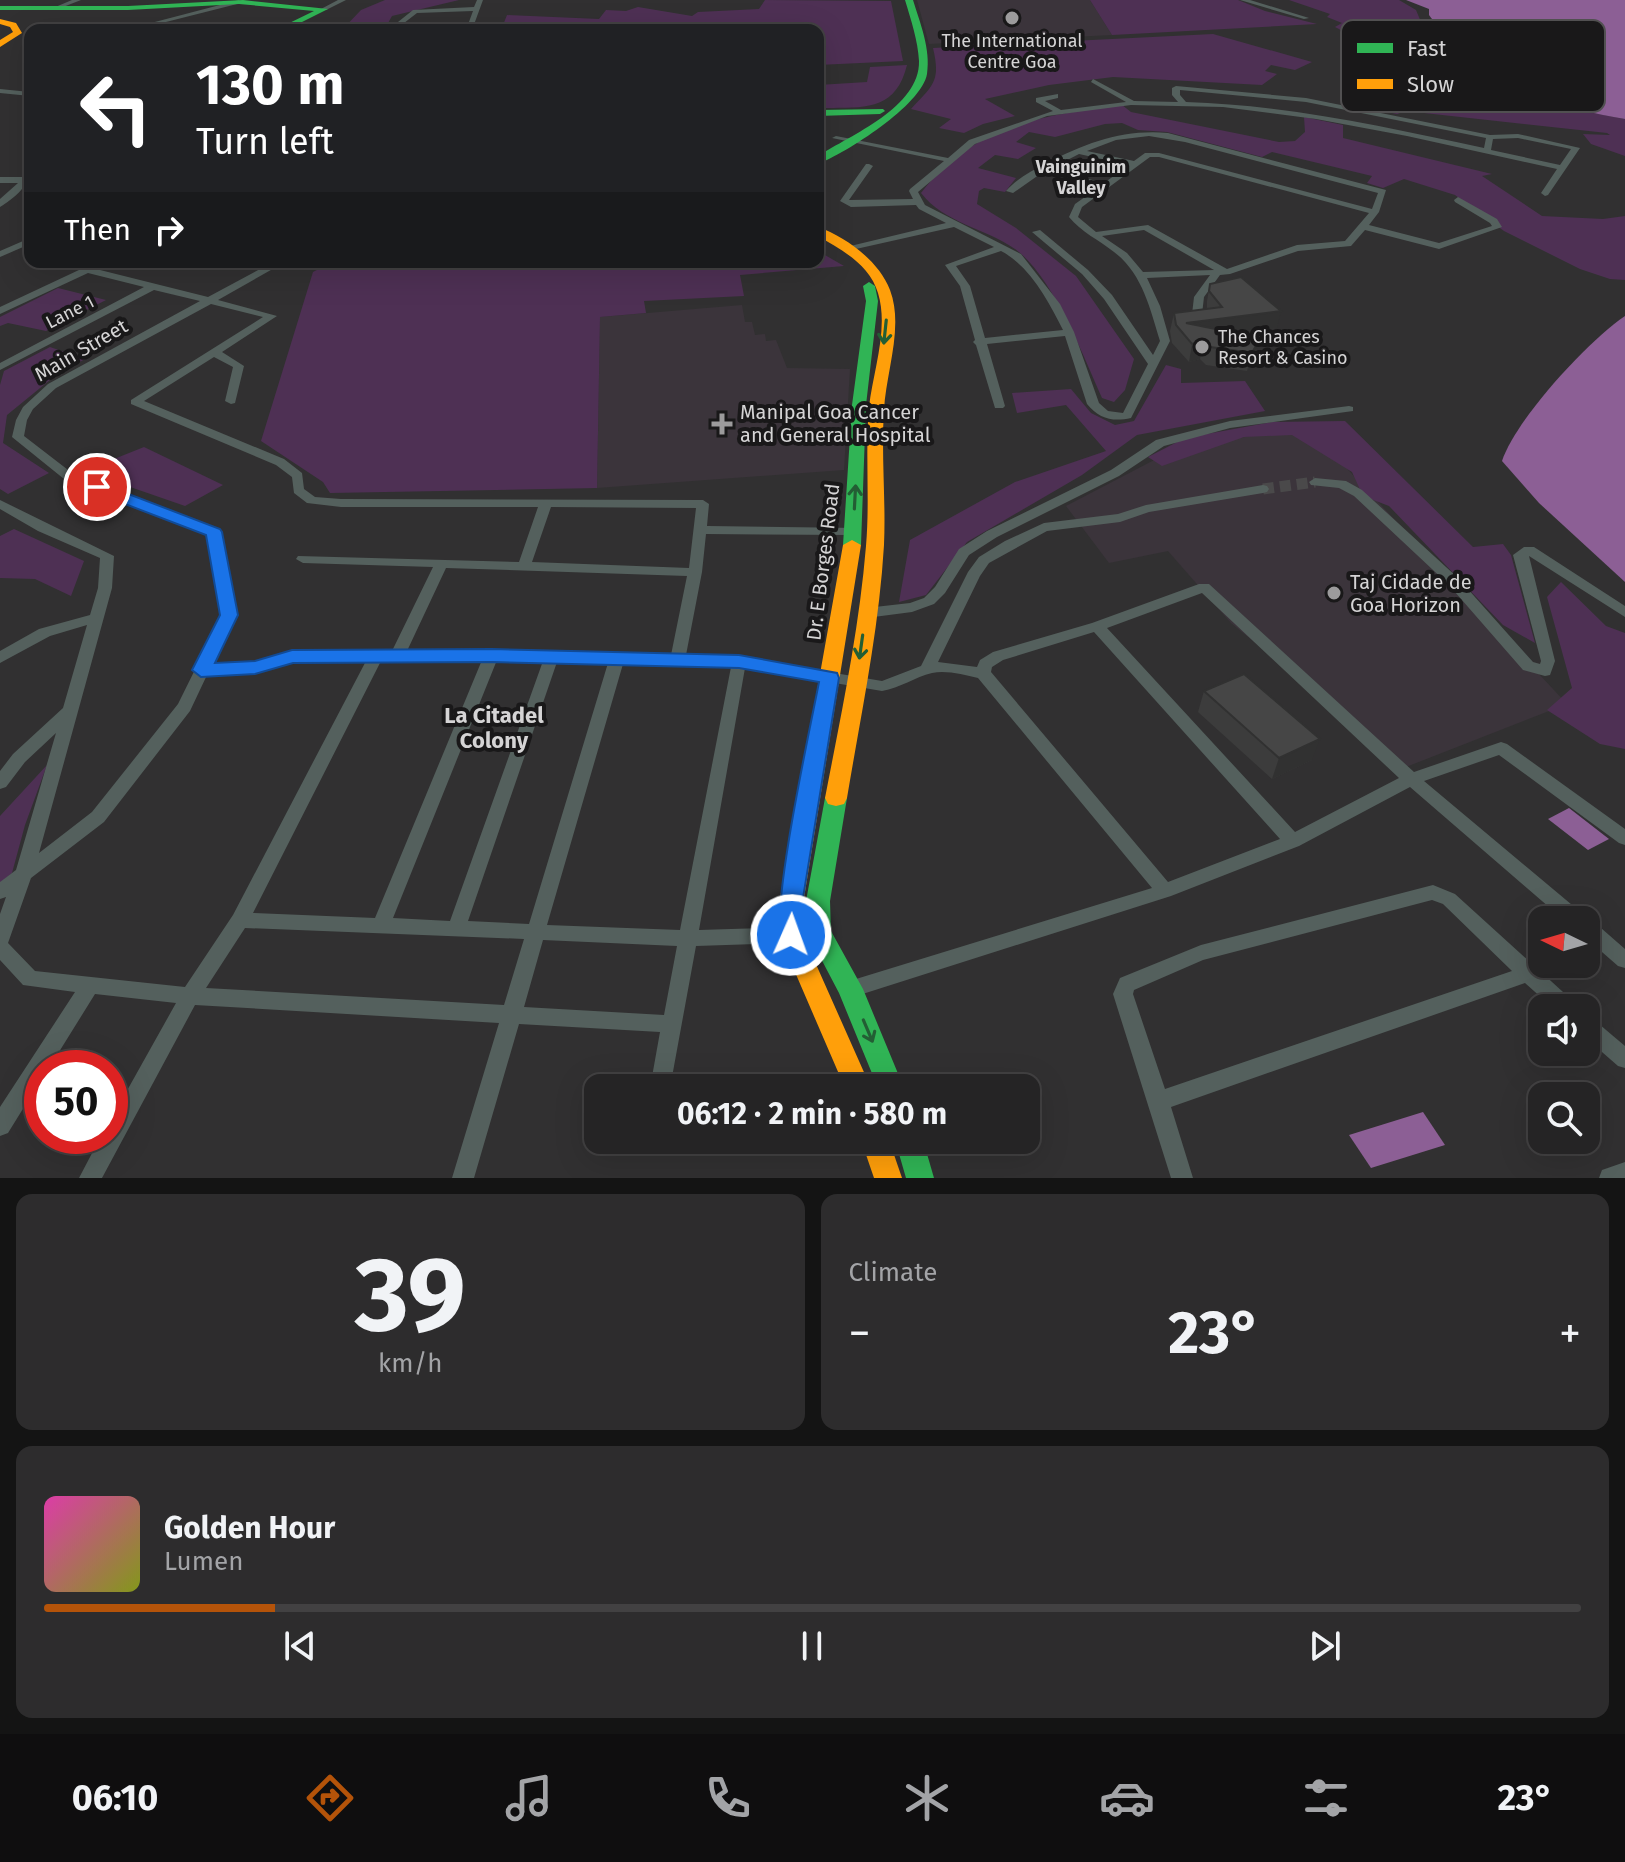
<!DOCTYPE html>
<meta charset="utf-8">
<style>
:root{--surface:#252425;--page:#2d2c2d;--text:#f1f3f6;--muted:#a3a4a7;--line:#424142;--accent:#b45309}
body{margin:0;font-family:"Fira Sans",sans-serif;background:var(--page);color:var(--text);height:100vh;display:flex;flex-direction:column;font-size:30px;white-space:nowrap}
*{box-sizing:border-box;margin:0}
p{font-size:26px;color:var(--muted)}
.icon{flex:none;width:44px;height:44px;fill:none;stroke:currentColor;stroke-width:2;stroke-linecap:round;stroke-linejoin:round}
.map{position:relative;height:1178px;overflow:hidden}
.panel{display:flex;flex-direction:column;gap:16px;padding:16px;background:#141414;flex:1}
.panel>*{flex:none}
.hud{position:absolute;left:24px;top:24px;width:800px;height:244px;border-radius:16px;box-shadow:0 8px 32px #0002,0 0 0 2px var(--line);background:#202124;color:#fff;overflow:hidden}
.needle{width:52px;rotate:275deg}
.controls{position:absolute;left:1528px;top:906px;display:grid;gap:16px}
.controls a{display:grid;place-items:center;width:72px;height:72px;border-radius:16px;background:var(--surface);box-shadow:0 8px 32px #0002,0 0 0 2px var(--line);font-size:40px}
.speed{position:absolute;left:24px;top:1050px;display:flex;gap:16px;font-size:40px;font-weight:700;text-align:center}
.speed>*{display:grid;place-content:center;width:104px;height:104px;border-radius:50%;background:var(--surface);box-shadow:0 8px 32px #0002,0 0 0 2px var(--line);line-height:1}
.speed .limit{border:12px solid #d22;background:#fff;color:#111}
.pin{position:absolute;display:grid;place-items:center;width:68px;height:68px;color:#fff;margin:-34px;border:4px solid #fff;border-radius:50%;box-shadow:0 2px 8px #0007}
.me{position:absolute;width:88px;margin:-44px;rotate:2deg;stroke-linejoin:round;filter:drop-shadow(0 0 6px #0008)}
.turn{display:flex;align-items:center;gap:28px;height:168px;padding:0 40px;font-size:36px}
.turn .icon{width:104px;height:104px;stroke-width:2.5}
.turn b{display:block;font-size:56px;line-height:68px}
.then{display:flex;align-items:center;height:76px;padding:0 40px;background:#0003;gap:16px;font-size:30px}
.big{font-size:60px;font-weight:700;line-height:1.1}
.panel .tile{flex:1;display:flex;flex-direction:column;justify-content:center;gap:12px;min-width:0;padding:0 28px;border-radius:16px;background:var(--page)}
.panel .dial{align-items:center;gap:0}
.dial b{font-size:104px;line-height:1}
.song{display:flex;align-items:center;gap:24px}
.cover{width:96px;height:96px;border-radius:12px;background:linear-gradient(135deg,hsl(320 70% 55%),hsl(70 70% 35%))}
.played{height:8px;border-radius:4px;background:linear-gradient(90deg,var(--accent) 15%,var(--line) 15%)}
.keys{display:flex;justify-content:space-around;direction:ltr}
.heat{display:flex;justify-content:space-between;align-items:center;font-size:44px;direction:ltr}
.panel .tiles{flex:1;display:grid;gap:16px;grid-template-columns:1fr 1fr}
.tile:last-child{grid-column:span 2}
.trip{position:absolute;left:584px;top:1074px;width:456px;height:80px;border-radius:16px;background:var(--surface);box-shadow:0 8px 32px #0002,0 0 0 2px var(--line);font-weight:700;line-height:80px;text-align:center}
.dock{display:flex;height:128px;justify-content:space-around;align-items:center;background:#0f0e0f;color:var(--muted)}
.dock .icon{width:56px;height:56px}
.dock .current{color:var(--accent)}
.dock b{font-size:36px;color:var(--text)}
.map>svg:first-child{display:block}
.built{fill:#3b343b}
.green{fill:#4e3054}
.water{fill:#8c5f95}
.lines{fill:none;stroke-linecap:round;stroke-linejoin:round}
.street-tunnel{stroke:#4a494a;stroke-width:11;stroke-dasharray:11 6;stroke-linecap:butt}
.street{fill:#54605d;fill-rule:evenodd}
.fast{fill:#30b455;fill-rule:evenodd}
.slow{fill:#ff9f0a;fill-rule:evenodd}
.wall{fill:#3c3c3c}
.shaded-wall{fill:#313131}
.building{fill:#464646;stroke:#313131;stroke-width:2}
.oneway{stroke:#235e34}
.route{fill:#1a73e8;stroke:#114b97;stroke-width:2}
.poi-dot{fill:#9c9b9c;stroke:#191819;stroke-width:3}
.labels{text-anchor:middle;stroke-width:8;stroke-linejoin:round;paint-order:stroke}
.far-poi-label{font-size:18px;fill:#d5d4d5;stroke:#191819}
.far-neighbourhood-label{font-size:18px;font-weight:bold;fill:#d5d4d5;stroke:#191819}
.far-street-label{font-size:18px;fill:#d5d4d5;stroke:#191819}
.street-label{font-size:20px;fill:#d5d4d5;stroke:#191819}
.poi-label{font-size:20px;fill:#d5d4d5;stroke:#191819;text-anchor:start}
.neighbourhood-label{font-size:22px;font-weight:bold;fill:#d5d4d5;stroke:#191819}
.key{fill:#191819;stroke:#515051;stroke-width:2}
.key-label{font-size:22px;fill:#d5d4d5}
</style>
<div class="map">
<svg width="1625" height="1178" viewBox="0 0 1625 1178">
<rect width="100%" height="100%" fill="#313031"/>
<g class="built">
<path d="M917,0H1090L1112,35L929,44Z"/>
<path d="M742,305L745,322H752L755,335L765,334L766,341L776,340L787,368L850,369L844,470L597,488L600,317Z"/>
<path d="M1309,428L1567,704L1406,767L1231,623L1168,551L1109,563L1066,506L1181,446Z"/>
</g>
<g class="green">
<path d="M385,0H459L392,16L384,30H342L361,10Z"/>
<path d="M765,0L891,1L903,61L818,65V30H501L507,15L599,19L606,10L626,11L638,7L692,16L698,12L759,9Z"/>
<path d="M1090,0H1238L1265,11L1317,24L1112,35Z"/>
<path d="M1289,0H1399L1416,10L1421,22C1411,31 1392,33 1379,39L1389,54C1365,56 1355,36 1335,27L1342,23L1327,17L1330,14Z"/>
<path d="M1213,34L1312,62L1295,70L1271,65L1265,71L1277,74L1262,85L1113,77L1049,85L985,99L1015,116L983,124L964,133L939,128L951,119L911,109C933,85 941,82 933,48Z"/>
<path d="M907,65C895,114 860,107 818,108V85L867,82L870,67Z"/>
<path d="M1422,72L1531,105H1552L1625,119V156L1591,144L1583,134L1610,135L1607,133L1406,111L1397,114L1352,105L1357,100L1463,93L1405,74Z"/>
<path d="M1122,105L1131,112L1279,142L1295,141L1305,132L1304,117L1343,125V138L1492,174L1482,176L1542,216L1603,219L1625,216V280L1610,279L1580,269L1504,231L1455,195L1404,179L1383,188L1367,183L1372,176L1272,152L1262,157L1167,132L1138,130L1122,123L1105,124L1055,137L1029,132L1016,142L1036,148L1018,159L995,155L978,168L1016,178L1005,192L984,188L979,191L977,204L1016,228L1076,276L1134,359L1125,390L1114,402L1102,398C1084,357 1052,275 1015,249C985,228 944,223 921,193C973,125 1043,115 1122,105Z"/>
<path d="M818,251L844,266L740,275L744,296L644,301L646,313L600,317L597,488L330,493L323,482L261,441L313,272L332,262H818Z"/>
<path d="M58,288L106,300L46,331L8,323L0,326V317Z"/>
<path d="M50,347L85,359L56,375L7,415L3,443L49,473L8,494L0,489V385L4,371Z"/>
<path d="M1166,365L1181,369V383L1245,381L1265,411L1137,435L1082,475L967,542L926,595L899,602L910,540L1015,482L1106,451L1066,405L1017,413L1012,393L1071,389L1091,413L1115,425L1134,421Z"/>
<path d="M1345,421L1473,547L1503,544L1511,555L1535,643L1503,625L1389,506L1363,496L1352,472L1292,435L1244,437L1162,466L1148,457L1185,438L1272,422Z"/>
<path d="M144,447L223,485L185,506L84,471Z"/>
<path d="M14,529L84,561L71,596L35,579L0,578V536Z"/>
<path d="M1561,582L1606,626L1625,633V749L1600,744L1547,710L1572,688L1547,597Z"/>
<path d="M47,765L25,825L12,873L0,883V816Z"/>
</g>
<g class="water">
<path d="M1406,0H1625V119C1573,110 1495,92 1453,60L1458,56C1458,38 1438,29 1429,15V9Z"/>
<path d="M1625,316V582L1539,503L1502,461C1516,419 1587,342 1625,316Z"/>
<path d="M1569,808L1609,839L1588,850L1548,819Z"/>
<path d="M1423,1112L1445,1145L1371,1168L1349,1135Z"/>
</g>
<g class="lines">
<path class="street-tunnel" d="M1263,489L1315,482"/>
<g class="street">
<path d="M72,0H81L58,9L53,8Z"/>
<path d="M239,0L241,3L162,23L186,30H175L151,23Z"/>
<path d="M338,0H346L326,10L321,9Z"/>
<path d="M477,0H483L472,30H466L473,11L417,13L395,30H388L413,10L474,7Z"/>
<path d="M1240,0H1250L1309,18L1304,19Z"/>
<path d="M328,26L330,29L293,30L296,28Z"/>
<path d="M1093,79L1134,101L1178,102L1172,95V88L1176,86L1306,98L1490,135L1518,134L1580,148L1548,195L1545,196L1541,193L1557,169L1407,136L1316,119L1223,107L1131,105L1047,116L975,144L918,192L925,205L1021,254L1060,304L1074,332L1099,403L1108,411L1123,413L1148,364L1104,299L1082,274L1032,232L1040,230L1088,270L1112,295L1153,355L1160,341C1150,308 1142,273 1114,252C1099,240 1081,232 1069,217L1075,204L1099,187L1043,172L1013,193L1006,191C1017,178 1032,171 1047,163C1086,143 1123,129 1168,133L1386,190L1379,212L1369,225L1439,243L1492,226L1490,223L1455,202L1454,200L1458,197L1497,219L1502,227L1439,249L1365,230L1351,246L1298,251L1230,274L1220,275L1204,297L1201,323L1196,326L1191,323L1194,297L1210,275L1147,278L1160,306L1170,341L1131,418C1113,422 1099,419 1087,404L1065,336L987,344L1005,406L1003,408H995L976,345L973,342L975,340L960,286L945,265L994,247L954,227L847,251L842,248L946,223L919,209L916,205L851,207L840,201L866,164H869L873,166L849,200L913,199L909,191L910,189L944,161L832,138L836,136L948,158L969,140L1053,111L1036,102V98L1058,94V98L1045,101L1061,110L1126,102L1091,82ZM1180,90L1306,102L1486,138L1484,148C1386,127 1287,105 1186,102L1180,95ZM1149,136L1185,142L1378,193L1372,209L1159,153H1145L1134,161L1087,151L1116,140ZM1518,138L1571,149L1560,165L1491,150L1493,139ZM1079,154L1129,165L1104,183L1050,169ZM1150,157H1159L1369,213L1345,241L1297,245L1227,269L1148,225L1096,232L1078,217L1082,207ZM1144,230L1214,270L1143,272L1127,253L1102,236ZM1001,251C1030,266 1049,302 1063,330L985,338L970,286L956,266Z"/>
<path d="M0,89L30,92V96L0,93Z"/>
<path d="M27,170H30C30,186 13,199 0,207V199L18,183H0V177H22Z"/>
<path d="M30,238V244L0,257V251Z"/>
<path d="M96,262H109L96,269L208,297L273,262H285L218,300L277,316L222,352L244,366L235,403L231,404L225,401L233,367L214,357L144,401L284,459L302,473L304,489L315,497L341,499L703,500L709,504L707,526L858,528L860,531L858,534L853,535L706,534L702,572L686,655L739,657L882,681L921,666L968,572L979,557L1005,541L1044,523L1118,514L1146,505L1263,485L1267,486L1269,489L1267,492L1263,493L1149,512L1120,522L1047,531L989,563L980,576L938,662L977,667L980,660L993,652L1092,623L1199,584H1209L1414,772L1501,742L1507,744L1625,829V845L1619,843L1499,755L1424,781L1584,915L1586,919L1593,921L1625,949V968L1618,966L1586,938V920H1564L1410,787L1299,846L1171,896L850,998L843,995L840,989L843,983L1152,888L978,678C964,675 947,670 932,673C915,677 900,688 882,691L745,668L699,930L791,927L798,929L800,935L798,941L791,943L696,946L670,1088H650L660,1032L519,1024L474,1178H452L499,1023L195,1005L102,1178H79L101,1136H110V1121L176,1003L95,994L49,1068H42V1078L8,1133L0,1136V1107L75,992L23,985L0,960V914L6,897L0,899V882L16,870L56,733L25,762L6,787L0,789V771L13,754L63,708L87,625L50,636L0,663V651L39,629L90,615L98,588L100,558L38,531L0,509V500L114,556L112,588L39,853L92,812L178,704L222,615L208,534L64,479L12,437L16,420L23,407L48,384L200,301L154,290L0,370V363L144,287L88,273L0,314V307ZM211,304L263,317L131,400V404L276,465L292,477L294,493L307,503L341,507H538L519,562L298,556L296,559L303,563L433,567L392,651L292,652L255,662L212,664L236,615L219,529L72,473L24,436L27,420L33,409L56,388ZM551,507L696,508L689,568L532,562ZM446,568L687,576L671,655L492,650L407,651ZM1202,593L1399,778L1295,832L1107,628ZM1094,632L1280,839L1168,882L991,672L992,667L1003,660ZM482,660L375,918L253,913L381,661ZM497,660L543,661L450,921L393,918ZM366,661L233,915L185,987L35,971L8,943L31,878L104,822L190,711L207,675L255,672L292,662ZM557,662L608,663L529,924L468,921ZM623,664L731,667L680,930L547,925ZM245,928L524,939L504,1005L206,988ZM543,940L677,946L664,1015L524,1007Z"/>
<path d="M1349,406L1353,407V411L1230,428L1164,446L1119,476L997,537L969,555L945,593L934,604L912,612L866,618L859,613L866,608L910,603L924,598L935,587L959,549L987,531L1111,470L1156,440L1230,421Z"/>
<path d="M1315,478L1346,481L1362,490L1458,578L1533,662L1540,664L1541,661L1513,555L1524,547H1534L1625,606V617L1529,556L1555,661L1550,675L1545,676L1523,670L1448,584L1354,496L1339,488L1311,485L1309,482Z"/>
<path d="M1433,885L1455,894L1574,1002L1577,1008H1553L1525,983L1171,1107L1193,1178H1171L1113,994L1120,978L1201,945ZM1432,900L1443,904L1512,971L1165,1089L1133,994L1134,990L1203,960Z"/>
<path d="M1586,1016L1593,1019L1625,1046V1068L1618,1066L1586,1038Z"/>
<path d="M1625,1162V1178H1599L1602,1170Z"/>
</g>
<g class="fast">
<path d="M243,0L328,9L286,30H275L314,11L239,4L128,10H0V6H128Z"/>
<path d="M905,0H913C920,23 931,49 927,74C922,105 846,153 818,164V156C851,135 920,107 919,61C918,41 911,20 905,0Z"/>
<path d="M883,109L885,111L880,114L818,116V110Z"/>
<path d="M869,282L875,286L878,301L866,405L861,545L852,550L843,545L852,405L866,301L863,286Z"/>
<path d="M836,790L844,792L847,798L830,901L831,931L863,989L904,1088H878L839,993L807,932L806,901L825,798L828,792Z"/>
<path d="M895,1140H923L934,1178H906Z"/>
</g>
<g class="slow">
<path d="M0,19L16,23L22,33L0,47V40L13,32L10,27L0,24Z"/>
<path d="M818,227C846,237 879,261 890,290C904,327 886,372 884,410C881,455 886,500 884,545C879,630 861,714 847,798L844,804L836,806L828,804L825,798C841,715 859,631 866,546C870,500 865,453 869,407C873,371 889,329 878,293C870,265 842,250 818,236Z"/>
<path d="M852,540L861,545L804,898L803,935L871,1088H845L779,935L780,898L843,545Z"/>
<path d="M861,1140H889L902,1178H874Z"/>
</g>
</g>
<g class="wall">
<path d="M1210,284L1277,328L1238,333L1260,338L1255,356L1247,371L1206,365L1200,359L1189,362L1172,343L1170,331L1174,313L1207,309V301Z"/>
<path d="M1204,691L1312,760L1272,779L1198,712Z"/>
</g>
<g class="shaded-wall">
<path d="M1281,311L1277,328L1189,340L1186,323Z"/>
<path d="M1260,338L1255,356L1247,371L1252,353Z"/>
<path d="M1204,341L1200,359L1189,362L1192,344Z"/>
<path d="M1320,739L1312,760L1272,779L1279,758Z"/>
</g>
<g class="building">
<path d="M1241,277L1281,311L1186,323L1260,338L1252,353L1210,347L1204,341L1192,344L1176,325L1174,313L1222,307L1209,291L1210,284Z"/>
<path d="M1244,674L1320,739L1279,758L1204,691Z"/>
</g>
<defs><path id="oneway-shaft" d="M-6 0H5M1.5-3L5.5 0L1.5 3" fill="none" stroke-width="1.6" stroke-linecap="round" stroke-linejoin="round" transform="scale(2)"/></defs>
<g class="oneway">
<use href="#oneway-shaft" transform="translate(885 332) rotate(96)"/>
<use href="#oneway-shaft" transform="translate(855 497) rotate(-87)"/>
<use href="#oneway-shaft" transform="translate(861 647) rotate(98)"/>
<use href="#oneway-shaft" transform="translate(868 1031) rotate(67)"/>
</g>
<path class="route" d="M97,482L220,529L222,532L238,615L215,663L255,661L292,650L492,649L739,655L837,673L839,678L803,898V935L799,942L791,945L782,942C769,915 811,724 819,682L739,668L492,662L293,663L255,674L201,677L192,670L220,615L206,535L91,491L89,487Z"/>
<g class="poi-dot">
<circle cx="1012" cy="18" r="8"/>
<circle cx="1202" cy="347" r="8"/>
<path d="M718 412h8v8h8v8h-8v8h-8v-8h-8v-8h8z"/>
<circle cx="1334" cy="593" r="8"/>
</g>
<g class="labels">
<g class="far-poi-label">
<text x="1012" y="47">The International<tspan x="1012" dy="21">Centre Goa</tspan></text>
<text x="1218" y="343" text-anchor="start">The Chances<tspan x="1218" dy="21">Resort &amp; Casino</tspan></text>
</g>
<g class="far-neighbourhood-label">
<text x="1081" y="173">Vainguinim<tspan x="1081" dy="21">Valley</tspan></text>
</g>
<g class="far-street-label">
<text transform="translate(70 312) rotate(-27)" y="6">Lane 1</text>
</g>
<g class="street-label">
<text transform="translate(81 350) rotate(-30)" y="7">Main Street</text>
<text transform="translate(823 562) rotate(-83)" y="7">Dr. E Borges Road</text>
</g>
<g class="poi-label">
<text x="740" y="419">Manipal Goa Cancer<tspan x="740" dy="23">and General Hospital</tspan></text>
<text x="1350" y="589">Taj Cidade de<tspan x="1350" dy="23">Goa Horizon</tspan></text>
</g>
<g class="neighbourhood-label">
<text x="494" y="723">La Citadel<tspan x="494" dy="25">Colony</tspan></text>
</g>
</g>
<rect x="1341" y="20" width="264" height="92" rx="12" class="key"/>
<rect x="1357" y="43" width="36" height="10" fill="#30b455"/>
<rect x="1357" y="79" width="36" height="10" fill="#ff9f0a"/>
<g class="key-label">
<text x="1407" y="56">Fast</text>
<text x="1407" y="92">Slow</text>
</g>
</svg>
<div class="controls">
<a><svg class="needle" viewBox="-14 -14 28 28"><path d="M0-13l5 13h-10z" fill="#e53935"/><path d="M0 13l5-13h-10z" fill="#a3a4a7"/></svg></a>
<a><svg class="icon" aria-label="sound" viewBox="0 0 24 24"><path d="M4 9h4l5-4v14l-5-4H4zM17 9q2 3 0 6"/></svg></a>
<a><svg class="icon" aria-label="search" viewBox="0 0 24 24"><circle cx="10" cy="10" r="6"/><path d="M15 15l6 6"/></svg></a>
</div>
<div class="speed"><div class="limit">50</div></div>
<div class="pin" style="left:97px;top:487px;background:#d93025"><svg class="icon" aria-label="arrive" viewBox="0 0 24 24"><path d="M6 21V4h12l-3 4 3 4H6"/></svg></div>
<svg class="me" style="left:791px;top:935px" viewBox="-20 -20 40 40"><circle r="17" fill="#1a73e8" stroke="#fff" stroke-width="3"/><path d="M0-11L8 9 0 5-8 9z" fill="#fff"/></svg>
<div class="trip">06:12 · 2 min · 580 m</div>
<div class="hud">
<div class="turn"><svg class="icon" aria-label="left" viewBox="0 0 24 24"><path d="M17 20v-9H6M10 6l-5 5 5 5"/></svg><div><b>130 m</b>Turn left</div></div>
<div class="then">Then<svg class="icon" aria-label="right" viewBox="0 0 24 24"><path d="M7 20v-9h11M14 6l5 5-5 5"/></svg></div>
</div>
</div>
<section class="panel">
<div class="tiles">
<div class="tile dial"><b>39</b><p>km/h</p></div>
<div class="tile"><p>Climate</p>
<div class="heat"><a>−</a><b class="big">23°</b><a>+</a></div>
</div>
<div class="tile">
<div class="song"><i class="cover"></i><div><b>Golden Hour</b><p>Lumen</p></div></div>
<div class="played"></div>
<div class="keys"><svg class="icon" aria-label="previous" viewBox="0 0 24 24"><path d="M18 5L8 12l10 7zM5 5v14"/></svg><svg class="icon" aria-label="pause" viewBox="0 0 24 24"><path d="M8 5v14M16 5v14"/></svg><svg class="icon" aria-label="next" viewBox="0 0 24 24"><path d="M6 5l10 7-10 7zM19 5v14"/></svg></div>
</div>
</div>
</section>
<nav class="dock">
<b>06:10</b>
<svg class="icon current" aria-label="directions" viewBox="0 0 24 24"><path d="M12 3l9 9-9 9-9-9zM9 14v-3h6M13 9l2 2-2 2"/></svg>
<svg class="icon" aria-label="music" viewBox="0 0 24 24"><path d="M9 18V5l10-2v13"/><circle cx="6" cy="18" r="3"/><circle cx="16" cy="16" r="3"/></svg>
<svg class="icon" aria-label="phone" viewBox="0 0 24 24"><path d="M5 4h4l2 5-3 2q2 4 5 5l2-3 5 2v4C11 20 4 13 5 4z"/></svg>
<svg class="icon" aria-label="climate" viewBox="0 0 24 24"><path d="M12 3v18M4 7l16 10M4 17L20 7"/></svg>
<svg class="icon" aria-label="car" viewBox="0 0 24 24"><path d="M5 17H2v-5l4-1 3-4h7l3 4 3 1v5h-3M9 17h6M6 11h13"/><circle cx="7" cy="17" r="2"/><circle cx="17" cy="17" r="2"/></svg>
<svg class="icon" aria-label="filters" viewBox="0 0 24 24"><path d="M4 7h16M4 17h16"/><circle cx="9" cy="7" r="2"/><circle cx="15" cy="17" r="2"/></svg>
<b>23°</b>
</nav>
